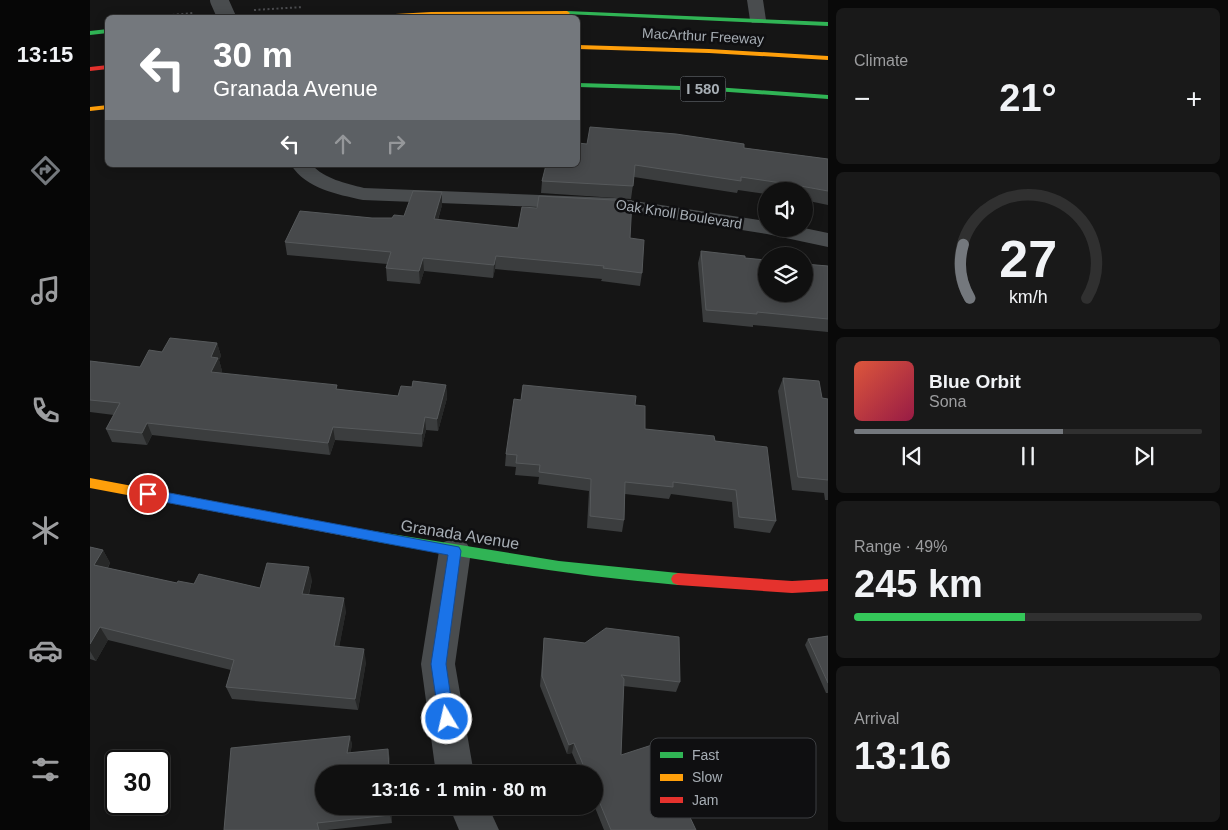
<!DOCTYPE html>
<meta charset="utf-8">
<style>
:root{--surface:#101010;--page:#191919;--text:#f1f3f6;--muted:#9c9d9f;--line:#303030;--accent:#74787d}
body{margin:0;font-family:Helvetica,sans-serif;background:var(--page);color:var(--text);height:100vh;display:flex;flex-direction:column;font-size:19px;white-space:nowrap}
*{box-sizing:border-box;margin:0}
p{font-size:16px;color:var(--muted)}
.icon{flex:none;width:28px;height:28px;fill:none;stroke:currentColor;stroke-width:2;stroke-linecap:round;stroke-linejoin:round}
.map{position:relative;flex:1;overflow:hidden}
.details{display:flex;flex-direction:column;gap:8px;padding:8px;background:#090909;width:400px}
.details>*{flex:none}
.banner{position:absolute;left:15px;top:15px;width:475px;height:152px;border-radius:8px;box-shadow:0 2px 12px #0003,0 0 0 1px var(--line);background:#74787d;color:#fff;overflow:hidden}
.controls{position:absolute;left:668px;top:182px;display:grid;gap:10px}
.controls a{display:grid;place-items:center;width:55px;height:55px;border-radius:50%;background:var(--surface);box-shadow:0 2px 12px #0003,0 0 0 1px var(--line);font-size:25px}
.speed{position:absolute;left:15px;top:750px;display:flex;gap:10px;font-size:25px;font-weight:700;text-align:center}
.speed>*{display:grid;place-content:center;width:65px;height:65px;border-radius:50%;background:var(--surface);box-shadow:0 2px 12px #0003,0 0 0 1px var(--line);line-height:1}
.speed .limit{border:2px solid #111;border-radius:8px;background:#fff;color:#111}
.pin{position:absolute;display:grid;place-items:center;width:42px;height:42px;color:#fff;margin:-21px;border:2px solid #fff;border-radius:50%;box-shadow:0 1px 5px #0007}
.me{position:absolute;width:55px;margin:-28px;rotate:351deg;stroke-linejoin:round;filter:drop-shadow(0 0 4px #0008)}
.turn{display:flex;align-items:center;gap:18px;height:105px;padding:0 25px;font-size:22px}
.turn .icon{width:65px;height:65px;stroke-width:2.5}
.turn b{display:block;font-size:35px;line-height:42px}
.lanes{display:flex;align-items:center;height:48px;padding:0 25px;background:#0003;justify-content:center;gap:25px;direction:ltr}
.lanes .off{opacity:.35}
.big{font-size:38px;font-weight:600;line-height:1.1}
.details .tile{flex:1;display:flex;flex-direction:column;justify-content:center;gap:8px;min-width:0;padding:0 18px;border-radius:8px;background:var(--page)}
.details .dial{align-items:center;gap:0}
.dial svg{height:130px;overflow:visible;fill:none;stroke:var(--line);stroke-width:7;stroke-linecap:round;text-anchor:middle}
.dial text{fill:var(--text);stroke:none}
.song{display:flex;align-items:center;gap:15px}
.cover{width:60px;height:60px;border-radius:8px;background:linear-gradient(135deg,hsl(10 70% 55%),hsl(340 70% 35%))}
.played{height:5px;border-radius:2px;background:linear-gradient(90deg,var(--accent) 60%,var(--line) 60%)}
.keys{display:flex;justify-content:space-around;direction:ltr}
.heat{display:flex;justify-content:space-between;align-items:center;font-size:28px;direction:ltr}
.charge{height:8px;border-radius:4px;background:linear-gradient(90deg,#34c759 49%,var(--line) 0)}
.trip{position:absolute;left:225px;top:765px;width:288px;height:50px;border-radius:25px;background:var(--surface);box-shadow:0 2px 12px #0003,0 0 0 1px var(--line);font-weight:600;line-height:50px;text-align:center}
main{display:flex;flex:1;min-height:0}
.menu{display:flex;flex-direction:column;width:90px;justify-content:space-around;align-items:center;background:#060606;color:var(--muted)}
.menu .icon{width:35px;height:35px}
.menu .selected{color:var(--accent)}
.menu b{font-size:22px;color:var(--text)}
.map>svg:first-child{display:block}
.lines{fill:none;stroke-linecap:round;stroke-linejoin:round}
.path{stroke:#4b4c4f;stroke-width:2;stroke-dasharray:2 2.5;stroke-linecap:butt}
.street{fill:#494c4e;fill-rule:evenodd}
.fast{fill:#30b455;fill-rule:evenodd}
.slow{fill:#ff9f0a;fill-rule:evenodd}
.jam{fill:#e5322d;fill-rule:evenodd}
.street-bridge{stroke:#494c4e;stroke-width:18}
.wall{fill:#3b3d3e}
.shaded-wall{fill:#272828}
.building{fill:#47494b;stroke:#56595b}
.route{fill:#1a73e8;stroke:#114b97}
.labels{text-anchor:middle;stroke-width:5;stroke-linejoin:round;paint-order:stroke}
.far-street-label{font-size:14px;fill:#a7aeb5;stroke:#0f0f11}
.shield{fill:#0f0f11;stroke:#797e84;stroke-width:1}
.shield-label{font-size:15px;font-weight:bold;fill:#a7aeb5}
.street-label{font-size:16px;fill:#a7aeb5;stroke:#0f0f11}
.key{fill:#0f0f11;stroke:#3d3f42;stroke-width:1}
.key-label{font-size:14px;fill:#a7aeb5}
</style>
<main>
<nav class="menu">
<b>13:15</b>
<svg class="icon selected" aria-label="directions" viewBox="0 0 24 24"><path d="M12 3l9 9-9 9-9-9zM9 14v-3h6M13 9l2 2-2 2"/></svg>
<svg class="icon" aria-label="music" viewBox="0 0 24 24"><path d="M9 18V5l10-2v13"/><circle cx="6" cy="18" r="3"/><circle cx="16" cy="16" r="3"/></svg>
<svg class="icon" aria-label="phone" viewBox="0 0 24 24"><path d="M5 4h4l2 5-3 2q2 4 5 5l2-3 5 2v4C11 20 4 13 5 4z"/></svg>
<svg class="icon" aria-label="climate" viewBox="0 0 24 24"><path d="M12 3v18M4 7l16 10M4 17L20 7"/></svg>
<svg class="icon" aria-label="car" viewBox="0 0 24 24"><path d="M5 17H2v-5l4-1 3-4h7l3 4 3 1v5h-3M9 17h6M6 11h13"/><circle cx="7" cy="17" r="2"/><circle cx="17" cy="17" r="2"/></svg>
<svg class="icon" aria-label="filters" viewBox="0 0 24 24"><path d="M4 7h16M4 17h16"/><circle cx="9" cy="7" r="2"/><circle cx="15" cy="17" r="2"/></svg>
</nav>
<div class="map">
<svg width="738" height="830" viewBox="0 0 738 830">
<rect width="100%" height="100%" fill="#151515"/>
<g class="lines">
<g class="path">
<path d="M164,10L213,7"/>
<path d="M51,18L103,13"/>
</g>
<g class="street">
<path d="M657,0H673L676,20L674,23H662L660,20Z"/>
<path d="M201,165H222C235,179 255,183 274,188L525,198L676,221V229L714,228L738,233V247L677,234L525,210L273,200C246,194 217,189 201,165Z"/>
<path d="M365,538L376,542L381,551L365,664L384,774H346L331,664L349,551L354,542Z"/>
<path d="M359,806H398L409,830H369Z"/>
</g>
<g class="fast">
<path d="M477,11L738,22V26L475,14L474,13Z"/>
<path d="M18,29V33L0,35V31Z"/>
<path d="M488,83L625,87L738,95V99L625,91L488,87Z"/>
<path d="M271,529L469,561L588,573L593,575L595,579L593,583L588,585C481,576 376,558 271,539L267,538L265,534L267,530Z"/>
</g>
<g class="slow">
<path d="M477,11L480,13L479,14L234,18L341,12Z"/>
<path d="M488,45L619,49L738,56V60L619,53L488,49Z"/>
<path d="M18,105V109L0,111V107Z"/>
<path d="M0,478L271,529L275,530L277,534L275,538L271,539L0,488Z"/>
</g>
<g class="jam">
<path d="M18,65V69L0,71V67Z"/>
<path d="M588,573L702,581L738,579V591L702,593L588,585L583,583L581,579L583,575Z"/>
</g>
<path class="street-bridge" d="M129,0L137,18"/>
</g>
<g class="wall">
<path d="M497,144L654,148L738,159V205L714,200V191H676V194L648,190L647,193L544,177L541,199L451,193L452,181Z"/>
<path d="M352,205L348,220L428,228L540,238L552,273L550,286L511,281L512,279L405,269L403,278L334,271L330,284L297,281L296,268L297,264L197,255L195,242L282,218H302L314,216Z"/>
<path d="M611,251L655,258L738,266V332L663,325V327L613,322L608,263Z"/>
<path d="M127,343L131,356L129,360L132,371L131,373L247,389L308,396L322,387L356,385L357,398L348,431L336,430L332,447L245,440L240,455L62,435L57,445L22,442L16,429L24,415L0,412V361L50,367L72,352Z"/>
<path d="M693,378L732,398L738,399V500H735L734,493L702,490L688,391Z"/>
<path d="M431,400L545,405L555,429L625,441L686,521L680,533L644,528L642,502L581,494L579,499L535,494L534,520L532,532L497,528L499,491L448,484L449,477L425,475L426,467L415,466L416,454Z"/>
<path d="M0,547L13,550L20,563L18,568L87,583L170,588L222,580L219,595L256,611L249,647L276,662L268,710L142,699L136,687L141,670L18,640L6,661L0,659Z"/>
<path d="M738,636V693H736L715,645L718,639Z"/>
<path d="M454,638L590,682L586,692L533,686L531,755L606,830H514L504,805V774H491L482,753L477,754L450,686L453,649Z"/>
<path d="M260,736L262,745L260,753L300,758L234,806H301L302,823L237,830H134Z"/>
</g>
<g class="shaded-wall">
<path d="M352,192V205L344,232V219Z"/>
<path d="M406,256L405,269L403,278L404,265Z"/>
<path d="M333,258L334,271L330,284L329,271Z"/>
<path d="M127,343L131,356L129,360L132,371L125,385L121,372V357Z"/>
<path d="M356,385L357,398L348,431L347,419Z"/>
<path d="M335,417L336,430L332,447V434Z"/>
<path d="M57,423L62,435L57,445L52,433Z"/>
<path d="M243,427L245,440L240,455L238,443Z"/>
<path d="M13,550L20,563L11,578L4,565Z"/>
<path d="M219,567L222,580L215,608L212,594Z"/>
<path d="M254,598L256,611L247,659L244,646Z"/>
<path d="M10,627L18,640L6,661L0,651V644Z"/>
<path d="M274,649L276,662L268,710L265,699Z"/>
<path d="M260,736L262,745L259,762L257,753Z"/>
<path d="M484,743L482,753L477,754L479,745Z"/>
<path d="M298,749L300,758V774H299Z"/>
<path d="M300,806H301L302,823L300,815Z"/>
</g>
<g class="building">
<path d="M500,127L586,134L654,144V148L738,159V191L705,185L651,177V181L545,165L543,186L452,181L456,165H488V143L497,144Z"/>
<path d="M323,191L352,192L344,219L428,228L432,207L447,208L449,196L542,201L540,238L554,240L552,273L513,268L514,266L406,256L404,265L333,258L329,271L296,268L301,252L195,242L210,211L282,218H302L304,215L314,216Z"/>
<path d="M611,251L655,256V258L676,260V294H714V264L738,266V319L667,312V314L616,310Z"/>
<path d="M80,338L127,343L121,357L128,358L121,372L247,385L246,389L308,396L311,386L322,387L323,381L356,385L347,419L335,417L332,434L243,427L238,443L57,423L52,433L16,429L30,403L0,400V361L50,367L59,350L72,352Z"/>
<path d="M693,378L729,381L732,398L738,399V480L708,477Z"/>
<path d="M433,385L546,396L545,405L555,406V429L624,436L625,441L677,447L686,521L649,517L646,490L583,482V487L535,482L534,520L500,516L501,479L449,472L450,465L426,463L427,455L416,454L424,399L431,400Z"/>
<path d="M0,547L13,550L4,565L87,583L88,581L104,584L109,574L170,588L177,563L219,567L212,594L254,598L244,646L274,649L265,699L136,687L144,660L10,627L0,644Z"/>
<path d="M516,628L589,637L590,682L531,675L534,679L531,755L565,744L606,830H521L504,789V774H497L484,743L479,745L452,676L454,638L495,643Z"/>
<path d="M738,636V683L718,639Z"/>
<path d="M260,736L257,753L298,749L299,774H234V806H300V815L227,823L229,830H134L141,748Z"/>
</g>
<path class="route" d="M58,489L369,547L371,551L356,664L364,719L362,724L357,726L351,724L349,719L341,664L358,555L58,499L53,497L51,494L53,490Z"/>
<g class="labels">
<g class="far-street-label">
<text transform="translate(613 36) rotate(3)" y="5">MacArthur Freeway</text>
<text transform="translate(589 214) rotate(9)" y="5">Oak Knoll Boulevard</text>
</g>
<rect class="shield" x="590.5" y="76.5" width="45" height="25" rx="4"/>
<g class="shield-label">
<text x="613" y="94">I 580</text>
</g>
<g class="street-label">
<text transform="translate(370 534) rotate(9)" y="6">Granada Avenue</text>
</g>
</g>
<rect x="560" y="738" width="166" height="80" rx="8" class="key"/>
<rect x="570" y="752" width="23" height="6" fill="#30b455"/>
<rect x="570" y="774" width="23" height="7" fill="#ff9f0a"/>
<rect x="570" y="797" width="23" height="6" fill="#e5322d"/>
<g class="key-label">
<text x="602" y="760">Fast</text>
<text x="602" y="782">Slow</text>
<text x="602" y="805">Jam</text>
</g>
</svg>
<div class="controls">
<a><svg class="icon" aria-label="sound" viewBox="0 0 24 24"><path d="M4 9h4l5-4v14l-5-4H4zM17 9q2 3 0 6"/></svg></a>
<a><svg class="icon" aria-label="layers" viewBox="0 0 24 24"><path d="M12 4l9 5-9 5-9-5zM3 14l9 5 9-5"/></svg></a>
</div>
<div class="speed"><div class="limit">30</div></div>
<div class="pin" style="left:58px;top:494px;background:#d93025"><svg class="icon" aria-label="arrive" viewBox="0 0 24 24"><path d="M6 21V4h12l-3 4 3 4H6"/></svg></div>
<svg class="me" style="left:357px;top:719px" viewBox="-20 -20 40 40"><circle r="17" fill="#1a73e8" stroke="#fff" stroke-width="3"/><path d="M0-11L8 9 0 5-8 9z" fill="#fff"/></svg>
<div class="trip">13:16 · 1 min · 80 m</div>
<div class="banner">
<div class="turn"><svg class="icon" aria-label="left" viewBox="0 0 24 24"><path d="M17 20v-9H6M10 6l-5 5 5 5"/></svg><div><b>30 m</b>Granada Avenue</div></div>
<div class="lanes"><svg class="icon" aria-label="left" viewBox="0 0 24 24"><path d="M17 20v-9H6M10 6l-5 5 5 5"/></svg><svg class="icon off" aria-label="ahead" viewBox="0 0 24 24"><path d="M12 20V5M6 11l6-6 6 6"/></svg><svg class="icon off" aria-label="right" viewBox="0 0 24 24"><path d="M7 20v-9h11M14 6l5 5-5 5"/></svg></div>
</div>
</div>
<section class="details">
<div class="tile"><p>Climate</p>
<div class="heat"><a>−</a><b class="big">21°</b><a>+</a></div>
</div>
<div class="tile dial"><svg viewBox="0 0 100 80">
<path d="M14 69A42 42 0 1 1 86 69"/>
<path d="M14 69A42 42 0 0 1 10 36" stroke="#74787d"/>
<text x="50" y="56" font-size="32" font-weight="700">27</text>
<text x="50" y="72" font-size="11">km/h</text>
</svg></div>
<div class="tile">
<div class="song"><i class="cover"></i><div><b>Blue Orbit</b><p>Sona</p></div></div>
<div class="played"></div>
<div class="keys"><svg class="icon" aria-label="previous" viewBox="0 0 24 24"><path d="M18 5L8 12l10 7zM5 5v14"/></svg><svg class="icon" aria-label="pause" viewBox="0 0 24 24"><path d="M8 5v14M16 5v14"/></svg><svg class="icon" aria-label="next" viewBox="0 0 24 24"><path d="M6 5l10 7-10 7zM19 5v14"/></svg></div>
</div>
<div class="tile"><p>Range · 49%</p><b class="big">245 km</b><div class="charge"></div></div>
<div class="tile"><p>Arrival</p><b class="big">13:16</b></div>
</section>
</main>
